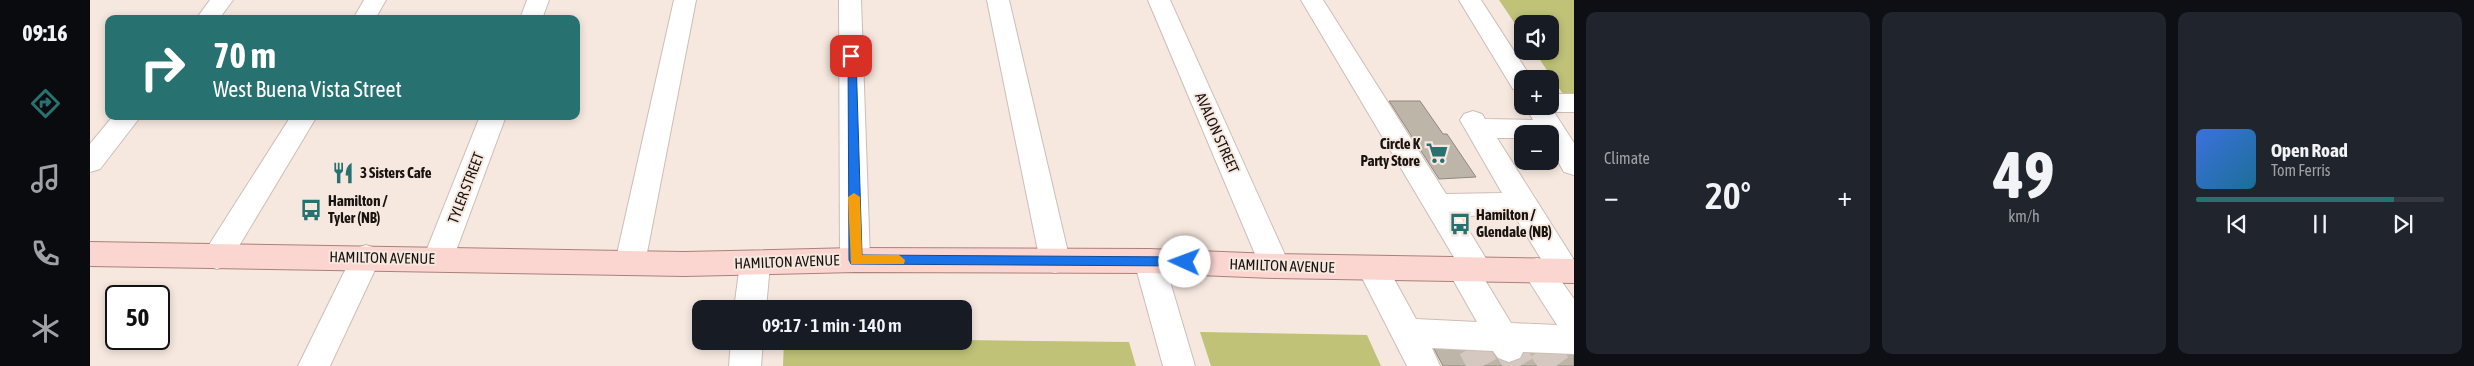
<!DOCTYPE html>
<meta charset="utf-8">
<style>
:root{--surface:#171b24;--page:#20242c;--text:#f1f3f6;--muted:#9ea1a6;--line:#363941;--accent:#277171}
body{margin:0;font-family:"Asap Condensed",sans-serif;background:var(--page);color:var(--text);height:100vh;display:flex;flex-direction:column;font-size:19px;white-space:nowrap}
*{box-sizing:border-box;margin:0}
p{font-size:16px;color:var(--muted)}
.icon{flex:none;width:28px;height:28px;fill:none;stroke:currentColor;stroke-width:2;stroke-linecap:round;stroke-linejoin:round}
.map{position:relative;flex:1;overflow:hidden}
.panel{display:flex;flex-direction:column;gap:12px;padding:12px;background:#0d0f14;width:900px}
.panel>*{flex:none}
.guide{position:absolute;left:15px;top:15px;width:475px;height:105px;border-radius:10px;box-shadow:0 2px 8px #0003;background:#277171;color:#fff;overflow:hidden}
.fabs{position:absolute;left:1424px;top:15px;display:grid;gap:10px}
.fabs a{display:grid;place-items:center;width:45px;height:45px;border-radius:10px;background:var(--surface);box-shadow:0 2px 8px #0003;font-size:25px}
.speed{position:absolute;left:15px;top:285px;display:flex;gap:10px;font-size:25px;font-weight:700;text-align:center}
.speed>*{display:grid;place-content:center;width:65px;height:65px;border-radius:50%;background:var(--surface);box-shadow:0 2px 8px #0003;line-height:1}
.speed .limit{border:2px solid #111;border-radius:8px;background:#fff;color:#111}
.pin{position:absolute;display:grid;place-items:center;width:42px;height:42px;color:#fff;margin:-21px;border-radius:10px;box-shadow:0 2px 8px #0006}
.me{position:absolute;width:55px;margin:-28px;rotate:272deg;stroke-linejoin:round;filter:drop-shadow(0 0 4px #0008)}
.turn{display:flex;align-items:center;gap:18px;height:105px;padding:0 25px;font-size:22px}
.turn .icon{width:65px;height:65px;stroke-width:2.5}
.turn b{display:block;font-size:35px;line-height:42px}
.big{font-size:38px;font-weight:600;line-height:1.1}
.panel .widget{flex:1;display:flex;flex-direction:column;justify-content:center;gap:8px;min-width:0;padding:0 18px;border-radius:10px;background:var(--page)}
.panel .dial{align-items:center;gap:0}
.dial b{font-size:65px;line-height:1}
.song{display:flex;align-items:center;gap:15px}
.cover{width:60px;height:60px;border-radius:8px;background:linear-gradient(135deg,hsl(220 70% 55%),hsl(200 70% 35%))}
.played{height:5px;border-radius:2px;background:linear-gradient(90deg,var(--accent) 80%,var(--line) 80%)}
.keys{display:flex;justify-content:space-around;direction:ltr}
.heat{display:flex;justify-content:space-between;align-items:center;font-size:28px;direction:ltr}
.panel .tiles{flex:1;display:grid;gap:12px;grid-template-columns:repeat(3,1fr)}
.trip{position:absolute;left:602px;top:300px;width:280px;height:50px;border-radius:10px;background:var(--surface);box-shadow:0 2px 8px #0003;font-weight:600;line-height:50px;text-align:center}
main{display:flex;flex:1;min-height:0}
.menu{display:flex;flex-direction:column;width:90px;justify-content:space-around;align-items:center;background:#090b0e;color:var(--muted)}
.menu .icon{width:35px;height:35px}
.menu .selected{color:var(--accent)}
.menu b{font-size:22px;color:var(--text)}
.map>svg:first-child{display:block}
.green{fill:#bfc277}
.building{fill:#bcb5a8;stroke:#90897d}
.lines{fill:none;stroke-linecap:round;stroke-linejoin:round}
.minor-tunnel{stroke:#d5c8c0;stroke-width:30;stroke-dasharray:30 15;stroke-linecap:butt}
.minor-casing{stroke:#ccbeb6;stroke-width:2}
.major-casing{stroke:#aa807a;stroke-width:2}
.minor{fill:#fff;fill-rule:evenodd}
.major{fill:#fbd6d1;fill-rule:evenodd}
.route{fill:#1a73e8;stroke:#114b97}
.slow{fill:#f59e0b}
.labels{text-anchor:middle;stroke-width:4;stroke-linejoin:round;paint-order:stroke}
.street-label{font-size:15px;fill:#181310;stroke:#f6e8df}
.poi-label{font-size:15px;font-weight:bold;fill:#181310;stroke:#f6e8df;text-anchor:start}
</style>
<main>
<nav class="menu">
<b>09:16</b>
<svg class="icon selected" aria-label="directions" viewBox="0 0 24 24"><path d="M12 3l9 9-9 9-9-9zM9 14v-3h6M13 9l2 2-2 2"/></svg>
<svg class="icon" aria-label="music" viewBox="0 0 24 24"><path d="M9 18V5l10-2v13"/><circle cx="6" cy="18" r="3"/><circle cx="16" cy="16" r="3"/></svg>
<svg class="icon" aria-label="phone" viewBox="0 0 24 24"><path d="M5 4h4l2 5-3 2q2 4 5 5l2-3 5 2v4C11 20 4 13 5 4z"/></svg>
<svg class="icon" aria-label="climate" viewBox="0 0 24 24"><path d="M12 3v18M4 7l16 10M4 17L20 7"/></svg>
</nav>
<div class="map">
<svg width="1484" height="366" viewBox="0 0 1484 366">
<rect width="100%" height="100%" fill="#f6e8df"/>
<g class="green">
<path d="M1409,0H1484V97H1475L1444,51H1460V24H1432V34Z"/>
<path d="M1110,332L1277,335L1291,366H1121Z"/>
<path d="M874,340L1039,342L1046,366H693L694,341Z"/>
</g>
<g class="building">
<path d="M1299,101H1330L1353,134H1357L1386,177L1349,179Z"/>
<path d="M1343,347L1484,348V366H1353Z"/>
</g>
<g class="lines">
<g class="minor-tunnel">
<path d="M1383,347L1393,366"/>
<path d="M1419,348L1430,366"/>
<path d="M1453,348L1466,366"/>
</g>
<g class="minor-casing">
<g id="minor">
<path d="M120,0H143L129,19H106Z"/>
<path d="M274,0H296L285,19H263Z"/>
<path d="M437,0H459L452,19H430Z"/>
<path d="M584,0H606L555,263L551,272L540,275L529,272L525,263Z"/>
<path d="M749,0H771L780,260L776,269L765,272L754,269L750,260Z"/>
<path d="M897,0H919L980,261L976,270L965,273L954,270L950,261Z"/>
<path d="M1058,0H1080L1200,266L1196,275L1185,278L1174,275L1170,266Z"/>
<path d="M1211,0H1233L1356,194L1412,193L1370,120L1374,114L1383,111L1392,114L1395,119L1443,120L1435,106H1460V94H1484V112H1464L1484,143V175L1474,172L1460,148V134H1432V138H1407L1484,260V279L1472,282L1484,299V354L1433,352L1430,358L1419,362L1408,358L1403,351L1342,348L1350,366H1317L1267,268L1271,259L1282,256L1293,259L1326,319L1387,322L1357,269L1361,260L1365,259ZM1424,215L1451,259L1447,258L1436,261L1432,270L1467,325L1421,323L1395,280L1399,279L1403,270L1370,216Z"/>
<path d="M1369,0H1391L1442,79H1432V91L1423,89Z"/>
<path d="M23,116H51L10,169L0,172V144Z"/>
<path d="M201,116H227L137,266L127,269L117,266L112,257L117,248Z"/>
<path d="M390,116H416L363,259L359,268L348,271L337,268L333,259Z"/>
<path d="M276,245L286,248L291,257L240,366H208L266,248Z"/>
<path d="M1059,249L1070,252L1074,261L1105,366H1073L1044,261L1048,252Z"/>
<path d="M665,252L676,255L680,264L676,309H644L650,264L654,255Z"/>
<path d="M641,341H673L671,366H639Z"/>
</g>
</g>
<g class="major-casing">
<path id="major" d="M0,242L594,252L765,248L1059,249L1185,254L1484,259V283L1185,278L1059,273L765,272L594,276L0,266Z"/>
</g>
<use href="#minor" class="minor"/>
<use href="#major" class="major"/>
</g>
<path class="route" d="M758,53H761L766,56L772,255L1095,257L1101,262L1099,266L761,264L759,260Z"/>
<path class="slow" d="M764,193L770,197L772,255H809L815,260L814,264H761L758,197Z"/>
<defs>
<g id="supermarket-bare" transform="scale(1.725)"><path d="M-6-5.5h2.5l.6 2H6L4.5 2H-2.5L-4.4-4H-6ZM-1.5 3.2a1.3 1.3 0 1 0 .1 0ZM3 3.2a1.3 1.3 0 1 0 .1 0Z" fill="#277171" stroke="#f6e8df" stroke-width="2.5" paint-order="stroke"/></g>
<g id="restaurant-bare" transform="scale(1.725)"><path d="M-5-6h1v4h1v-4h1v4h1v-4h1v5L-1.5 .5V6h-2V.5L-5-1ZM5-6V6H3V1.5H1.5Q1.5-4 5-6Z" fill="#277171" stroke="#f6e8df" stroke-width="2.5" paint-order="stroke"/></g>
<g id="bus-bare" transform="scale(1.725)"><path d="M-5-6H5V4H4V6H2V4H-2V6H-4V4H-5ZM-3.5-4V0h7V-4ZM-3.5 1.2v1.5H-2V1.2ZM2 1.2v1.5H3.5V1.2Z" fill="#277171" stroke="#f6e8df" stroke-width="2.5" paint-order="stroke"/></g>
</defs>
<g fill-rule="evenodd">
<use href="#supermarket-bare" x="1347" y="153"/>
<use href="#restaurant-bare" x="253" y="173"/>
<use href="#bus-bare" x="221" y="210"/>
<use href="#bus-bare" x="1370" y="224"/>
</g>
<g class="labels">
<g class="street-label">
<text transform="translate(1127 133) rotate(66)" y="5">AVALON STREET</text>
<text transform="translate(376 188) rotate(-69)" y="5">TYLER STREET</text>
<text transform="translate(292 258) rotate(1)" y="5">HAMILTON AVENUE</text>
<text transform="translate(697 262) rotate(-2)" y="5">HAMILTON AVENUE</text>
<text transform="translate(1192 266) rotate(2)" y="5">HAMILTON AVENUE</text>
</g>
<g class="poi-label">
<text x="1330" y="149" text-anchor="end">Circle K<tspan x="1330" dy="17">Party Store</tspan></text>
<text x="270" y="178">3 Sisters Cafe</text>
<text x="238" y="206">Hamilton /<tspan x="238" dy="17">Tyler (NB)</tspan></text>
<text x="1386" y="220">Hamilton /<tspan x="1386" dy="17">Glendale (NB)</tspan></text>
</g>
</g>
</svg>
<div class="fabs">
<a><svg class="icon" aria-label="sound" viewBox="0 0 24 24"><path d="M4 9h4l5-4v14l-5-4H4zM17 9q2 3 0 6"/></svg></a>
<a>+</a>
<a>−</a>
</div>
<div class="speed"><div class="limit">50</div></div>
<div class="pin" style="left:761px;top:56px;background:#d93025"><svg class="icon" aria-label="arrive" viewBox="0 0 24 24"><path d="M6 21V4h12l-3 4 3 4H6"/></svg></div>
<svg class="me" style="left:1095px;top:262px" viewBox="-20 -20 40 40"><circle r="19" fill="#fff"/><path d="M0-13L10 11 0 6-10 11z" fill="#1a73e8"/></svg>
<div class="trip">09:17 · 1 min · 140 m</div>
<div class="guide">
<div class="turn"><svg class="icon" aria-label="right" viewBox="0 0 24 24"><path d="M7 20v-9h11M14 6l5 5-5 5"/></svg><div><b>70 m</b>West Buena Vista Street</div></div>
</div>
</div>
<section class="panel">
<div class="tiles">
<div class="widget"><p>Climate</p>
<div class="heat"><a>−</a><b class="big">20°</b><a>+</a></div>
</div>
<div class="widget dial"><b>49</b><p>km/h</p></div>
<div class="widget">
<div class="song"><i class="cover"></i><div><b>Open Road</b><p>Tom Ferris</p></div></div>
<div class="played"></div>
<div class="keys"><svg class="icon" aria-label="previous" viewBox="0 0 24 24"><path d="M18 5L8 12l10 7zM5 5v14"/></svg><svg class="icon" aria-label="pause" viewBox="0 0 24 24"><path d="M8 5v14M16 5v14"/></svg><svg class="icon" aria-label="next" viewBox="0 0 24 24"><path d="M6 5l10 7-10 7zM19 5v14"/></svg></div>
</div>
</div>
</section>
</main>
